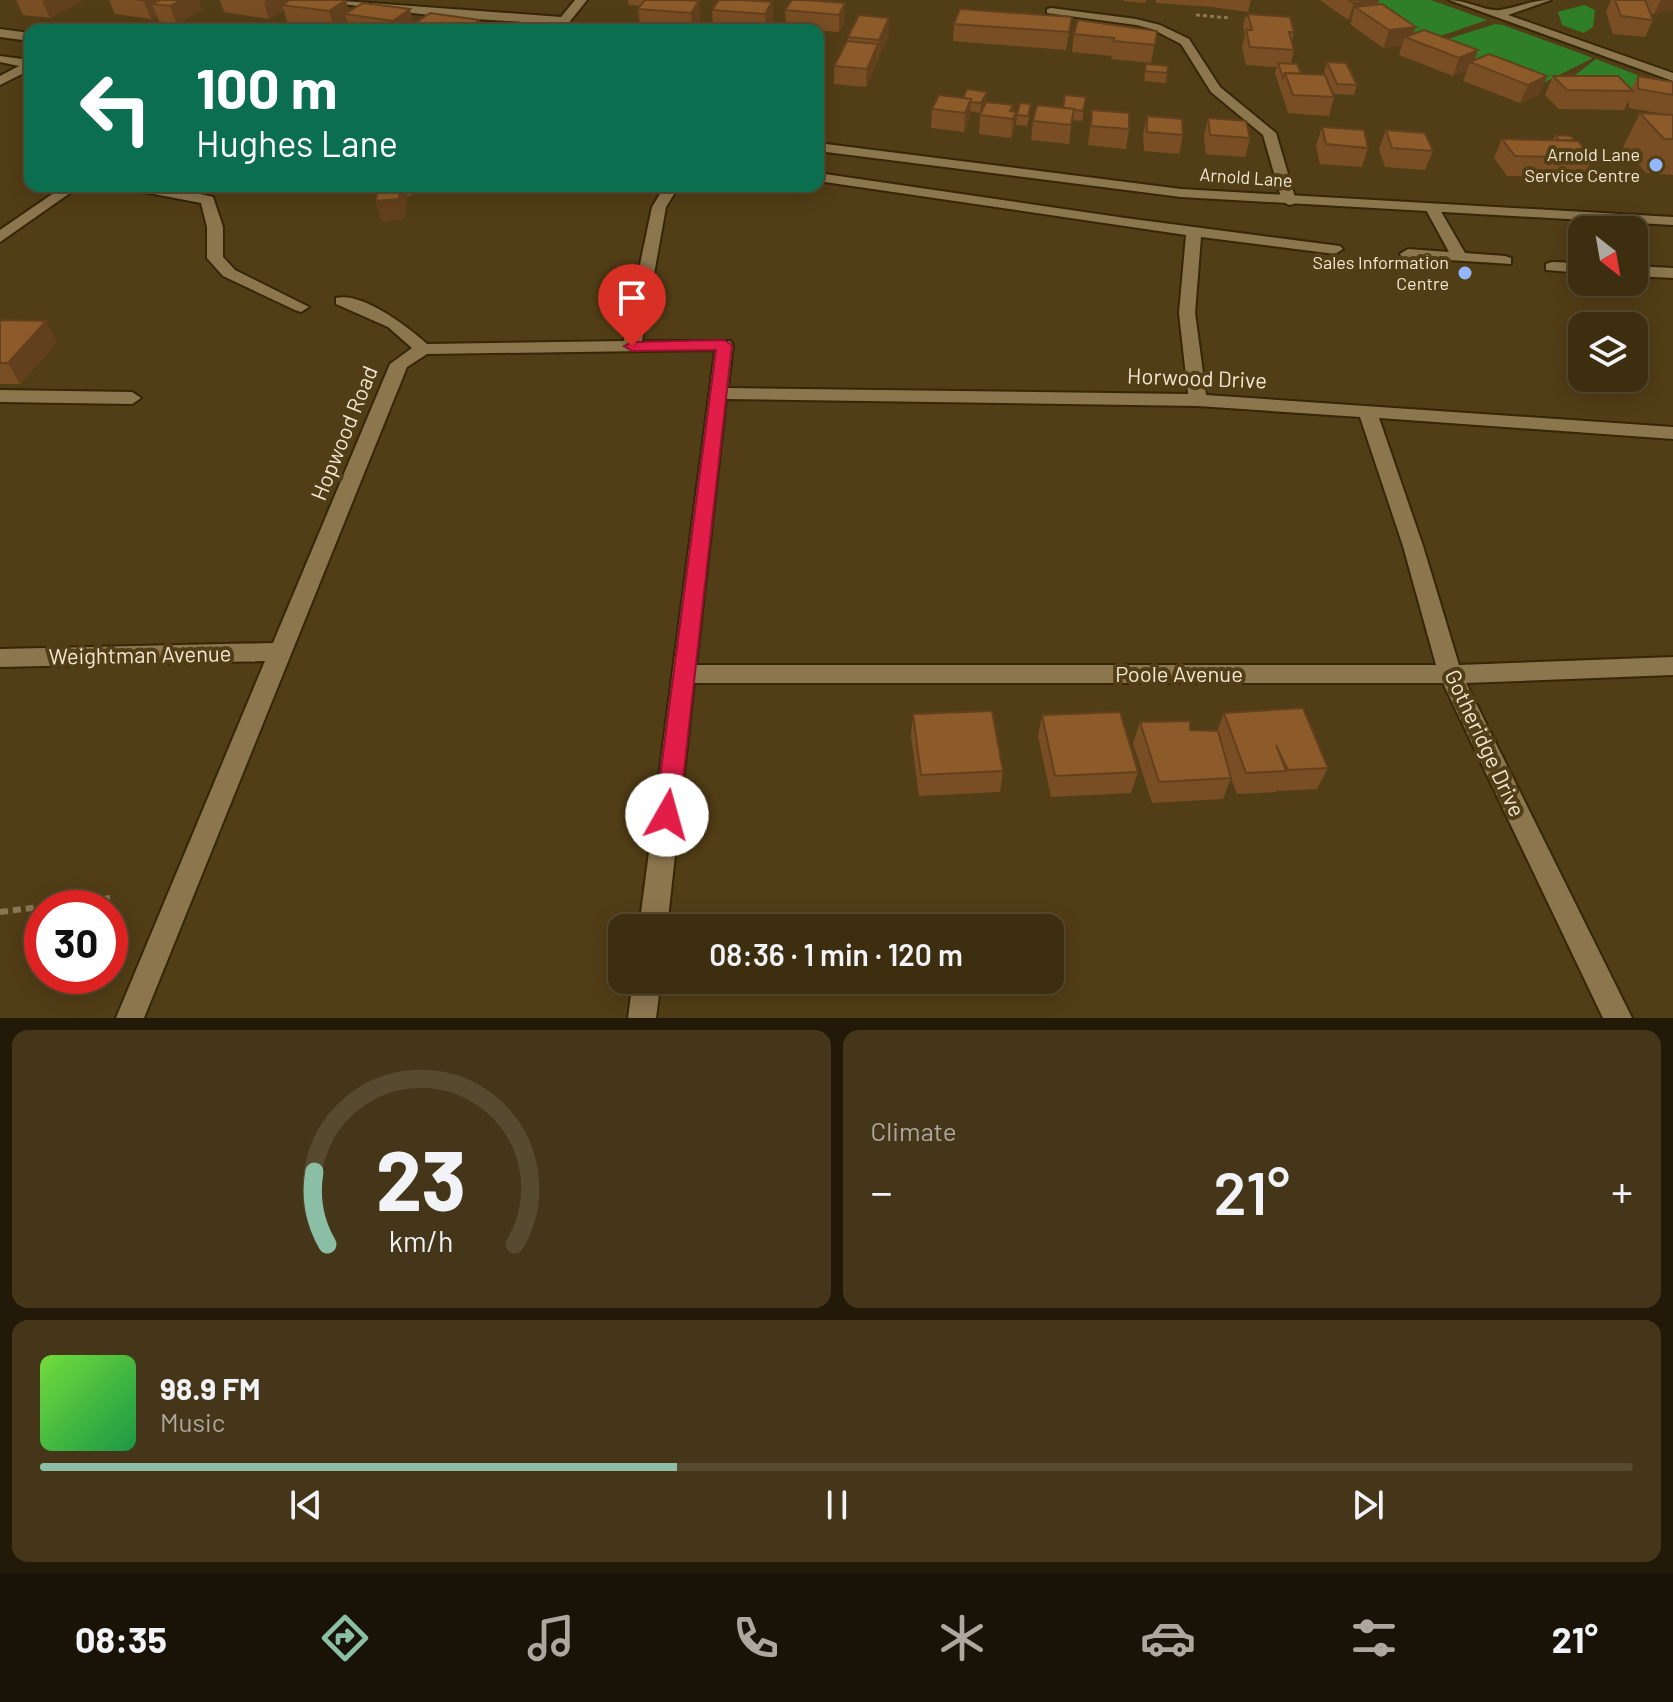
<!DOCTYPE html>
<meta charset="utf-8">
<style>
:root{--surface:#3e2e10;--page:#453619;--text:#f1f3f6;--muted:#ada89f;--line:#574a30;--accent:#8abfa5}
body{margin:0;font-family:Barlow,sans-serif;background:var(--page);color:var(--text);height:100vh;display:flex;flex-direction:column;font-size:30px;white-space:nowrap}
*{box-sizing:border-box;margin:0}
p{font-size:26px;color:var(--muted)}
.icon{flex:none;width:44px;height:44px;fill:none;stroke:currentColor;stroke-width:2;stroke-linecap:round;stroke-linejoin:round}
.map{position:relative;height:1018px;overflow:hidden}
.drawer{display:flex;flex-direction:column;gap:12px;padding:12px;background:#221909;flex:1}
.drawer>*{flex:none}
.banner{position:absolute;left:24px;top:24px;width:800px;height:168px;border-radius:16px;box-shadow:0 4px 20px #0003,0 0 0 2px var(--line);background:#0b6e4f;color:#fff;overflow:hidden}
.needle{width:52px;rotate:149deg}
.controls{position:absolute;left:1568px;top:216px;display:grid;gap:16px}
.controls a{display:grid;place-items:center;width:80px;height:80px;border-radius:16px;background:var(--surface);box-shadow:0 4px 20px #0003,0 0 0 2px var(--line);font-size:40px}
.speed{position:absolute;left:24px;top:890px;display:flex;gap:16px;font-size:40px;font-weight:700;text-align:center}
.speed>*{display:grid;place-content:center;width:104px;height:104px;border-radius:50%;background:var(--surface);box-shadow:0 4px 20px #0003,0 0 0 2px var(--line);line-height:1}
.speed .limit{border:12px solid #d22;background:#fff;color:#111}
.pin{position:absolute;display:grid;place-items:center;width:68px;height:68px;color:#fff;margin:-82px -34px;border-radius:50% 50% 50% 0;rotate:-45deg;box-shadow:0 0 8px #0007}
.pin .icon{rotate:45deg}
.me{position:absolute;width:88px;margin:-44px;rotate:7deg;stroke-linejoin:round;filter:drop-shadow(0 0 6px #0008)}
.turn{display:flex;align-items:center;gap:28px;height:168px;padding:0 40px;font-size:36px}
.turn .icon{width:104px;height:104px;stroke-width:2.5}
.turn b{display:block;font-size:56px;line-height:68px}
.big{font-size:60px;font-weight:600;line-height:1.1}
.drawer .tile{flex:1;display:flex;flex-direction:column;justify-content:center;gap:12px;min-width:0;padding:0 28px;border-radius:16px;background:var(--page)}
.drawer .dial{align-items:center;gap:0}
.dial svg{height:208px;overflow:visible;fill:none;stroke:var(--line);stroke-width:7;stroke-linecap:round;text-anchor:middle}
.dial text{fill:var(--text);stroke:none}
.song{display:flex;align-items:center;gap:24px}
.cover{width:96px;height:96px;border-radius:12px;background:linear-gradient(135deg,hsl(100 70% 55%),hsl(140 70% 35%))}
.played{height:8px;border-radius:4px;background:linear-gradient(90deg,var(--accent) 40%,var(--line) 40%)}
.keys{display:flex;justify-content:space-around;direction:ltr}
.heat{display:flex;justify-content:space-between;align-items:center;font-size:44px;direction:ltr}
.drawer .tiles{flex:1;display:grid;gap:12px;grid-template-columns:1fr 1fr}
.tile:last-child{grid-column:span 2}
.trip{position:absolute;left:608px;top:914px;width:456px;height:80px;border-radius:16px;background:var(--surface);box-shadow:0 4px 20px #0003,0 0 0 2px var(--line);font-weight:600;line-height:80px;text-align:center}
.tabs{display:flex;height:128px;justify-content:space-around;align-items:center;background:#191206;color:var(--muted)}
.tabs .icon{width:56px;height:56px}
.tabs .on{color:var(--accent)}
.tabs b{font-size:36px;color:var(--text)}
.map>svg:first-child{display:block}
.green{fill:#2f7f29}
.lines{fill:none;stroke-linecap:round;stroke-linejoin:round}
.lane-casing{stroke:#352607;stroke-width:4}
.street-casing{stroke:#352607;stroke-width:4}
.secondary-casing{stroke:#352607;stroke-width:4}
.path-far1{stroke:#897856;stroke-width:3;stroke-dasharray:4 3;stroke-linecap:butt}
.path{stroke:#897856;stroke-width:6;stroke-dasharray:8 5;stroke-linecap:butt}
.lane{fill:#8c764e;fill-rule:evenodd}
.street{fill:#8c764e;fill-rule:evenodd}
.secondary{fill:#8c764e;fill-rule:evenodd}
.wall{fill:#794e24}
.shaded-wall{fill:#63401d}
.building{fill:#8d5b2a;stroke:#63401d;stroke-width:2}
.route{fill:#e11d48;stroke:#92132f;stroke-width:2}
.poi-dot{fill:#92b7fd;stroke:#523e16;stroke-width:3}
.labels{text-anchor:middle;stroke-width:8;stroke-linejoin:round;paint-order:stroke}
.far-poi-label{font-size:18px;fill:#f2e6d0;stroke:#523e16;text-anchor:end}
.far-street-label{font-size:18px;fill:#f2e6d0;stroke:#523e16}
.street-label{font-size:22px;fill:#f2e6d0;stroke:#523e16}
</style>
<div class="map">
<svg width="1673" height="1018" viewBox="0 0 1673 1018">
<rect width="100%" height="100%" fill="#523e16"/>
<g class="green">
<path d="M1369,0H1431L1487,20L1426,41Z"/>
<path d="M1584,5L1595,10L1593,27L1584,33L1562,25L1558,12Z"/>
<path d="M1495,24L1503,25L1593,58L1543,83L1432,44Z"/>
<path d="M1596,59L1673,89V96L1566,82Z"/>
</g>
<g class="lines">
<g class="lane-casing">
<path id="lane" d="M0,390L132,392L141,398L132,404L0,402Z"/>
</g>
<g class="street-casing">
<g id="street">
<path d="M329,0L561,17L575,0H587L563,30H555L556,24L444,17L335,3Z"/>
<path d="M1449,0C1466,0 1487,12 1500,10C1518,7 1532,0 1551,0L1508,15L1673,73V81Z"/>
<path d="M1051,8L1136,19L1160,25L1189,39L1220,87L1276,133L1296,201L1294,204L1289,205L1282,201L1263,135L1211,92L1181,44L1152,29L1136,25L1047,13V9Z"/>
<path d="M0,56L30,60V70L0,85V76L19,66L0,62Z"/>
<path d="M818,173L1125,218L1340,246L1343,249L1335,254L1201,237L1195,313L1206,395L1673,427V439L1379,418L1423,546L1459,665L1673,657V675L1466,683L1632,1018H1603L1443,683H694L667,928H639L715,350L427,354L407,367L144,1018H116L265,661L0,667V649L273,643L390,364L412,348L388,327L336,304V298C363,292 408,327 427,344L624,341L652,207L665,186H679L666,207L642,341H730L733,345L728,388L1188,394L1179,313L1186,235L818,181ZM726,399L1198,406L1360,417L1403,546L1436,665H696Z"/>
<path d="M126,186H165L213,197L223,227V257L235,270L309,307L301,312L295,310L223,276L207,258V227L201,203L133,190Z"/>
<path d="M1432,204L1439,208L1465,253L1505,256L1511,258V264L1402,257L1400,254L1408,249L1449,252L1425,208Z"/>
<path d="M1552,262L1582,263V273L1546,270V264Z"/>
<path d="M1634,266L1673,268V278L1634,276Z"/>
<path d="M633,980H661L656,1018H628Z"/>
</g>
</g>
<g class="secondary-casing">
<g id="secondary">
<path d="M0,29L30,33V41L0,37Z"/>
<path d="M818,143L1181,189L1673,217V225L1181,197L818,151Z"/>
<path d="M64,186H80L0,242V230Z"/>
</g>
</g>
<path class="path-far1" d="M1196,15L1231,18"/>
<path class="path" d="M0,912L110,898"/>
<use href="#lane" class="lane"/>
<use href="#street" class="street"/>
<use href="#secondary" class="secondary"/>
</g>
<g class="wall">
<path d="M16,0H82L50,18L23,15Z"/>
<path d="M109,0H198L202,10L177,24L159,21L157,16L151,19L115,14Z"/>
<path d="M220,0H285L286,2L349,11L414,24L479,20L481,30H415L414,27L410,30H350L347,20L334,29L287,22L284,10L269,19L224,12Z"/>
<path d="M628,0H682L701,19L693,30L640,26L638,9L640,6L629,5Z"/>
<path d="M1124,0H1146V3L1124,1Z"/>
<path d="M1156,0H1251L1248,12L1213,7L1156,3Z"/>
<path d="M1320,0H1379L1378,4L1413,34L1478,50L1474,61L1547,76L1539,95L1520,103L1463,81L1467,70L1453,76L1399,55L1402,45L1383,48L1350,24L1352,20H1348Z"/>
<path d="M1611,0H1673V10L1654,14L1650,13L1653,20L1645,37L1613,34L1606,12Z"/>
<path d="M772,2L773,20L767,30H747L713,27L712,10Z"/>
<path d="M845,3V21L839,32L786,28L785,10Z"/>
<path d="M1248,14L1294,32L1292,42L1294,50L1291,64L1301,74L1334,97L1329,116L1288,113L1275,73L1277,67L1246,65L1242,47L1245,35L1243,26L1245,17H1247Z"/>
<path d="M1072,17L1066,50L953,41L954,24Z"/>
<path d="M889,18V35L878,58L877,62L866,87L834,84V66L848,42V37Z"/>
<path d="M1157,31L1151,63L1111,59L1112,56L1072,52L1074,34Z"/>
<path d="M1327,62L1357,85L1354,95L1334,94L1324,72Z"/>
<path d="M1146,64L1168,66L1166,83L1144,81Z"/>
<path d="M1553,76L1631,89L1638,76L1673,82V175L1646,173L1623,147L1640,113L1664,114L1629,108V100L1624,110L1559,109L1545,95Z"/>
<path d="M939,95L1013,105L1012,112H1016L1014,131L1011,138L979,134L980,115L986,102L980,113L970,111V118L964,132L931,128L932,109Z"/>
<path d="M1086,97L1082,121L1072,120L1069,144L1031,140L1033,121Z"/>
<path d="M1092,110L1129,129L1126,149L1088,145Z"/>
<path d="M1030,113L1027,126L1016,125L1017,115Z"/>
<path d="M1147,116L1183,135L1179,154L1144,151L1143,135Z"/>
<path d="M1208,118L1250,138L1245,157L1206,154L1204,137Z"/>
<path d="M1322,127L1368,148L1362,167L1320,164L1316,146Z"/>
<path d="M1386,130L1433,151L1425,170L1385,167L1379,149Z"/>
<path d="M1555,135L1574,140L1593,158L1583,177L1507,176L1494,158L1502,139L1553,140Z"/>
<path d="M378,186H414L411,196H407L404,219L382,221L376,201Z"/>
<path d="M0,320L57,342L20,384H0Z"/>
<path d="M1224,713L1328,768L1317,789L1278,791L1277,790L1276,792L1237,794L1231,778L1223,799L1152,803L1133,743L1140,722L1190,730L1217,731Z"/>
<path d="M913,714L1003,771L1000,792L919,796L911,736Z"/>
<path d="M1042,715L1138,772L1131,793L1051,797L1038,736Z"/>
</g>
<g class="shaded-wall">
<path d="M44,0H82L50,18L42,1Z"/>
<path d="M134,0H198L202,10L177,24L170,6L152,4L157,16L151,19L144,2Z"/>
<path d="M266,0H285L287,5H282L284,10L269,19L264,2Z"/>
<path d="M346,0L350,14H345L347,20L334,29L329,11Z"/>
<path d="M1379,0L1374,17L1355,7L1352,20H1348L1354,3Z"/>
<path d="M1661,0H1673V10L1654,14Z"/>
<path d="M699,1L701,19L692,30L691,13Z"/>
<path d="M772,2L773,20L766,30L765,14Z"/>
<path d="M845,3V21L839,32V15Z"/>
<path d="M410,9L414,27L410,30H396L393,21Z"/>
<path d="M889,18V35L878,58L879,40Z"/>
<path d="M479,20L481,30H465Z"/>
<path d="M1416,27L1411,39L1405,37L1402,45L1383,48L1389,30Z"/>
<path d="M878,44L877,62L866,87L867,69Z"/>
<path d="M1478,50L1473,63L1470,62L1467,70L1453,76L1459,58Z"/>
<path d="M1547,76L1539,95L1520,103L1528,85Z"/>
<path d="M987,92L986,101L980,113L981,103Z"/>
<path d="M971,99L970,118L964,132L965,113Z"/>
<path d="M1016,112L1014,131L1011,138L1013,119Z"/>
<path d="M400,186H404L407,196L404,219L382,221L376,201Z"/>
<path d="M409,186H414L411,196Z"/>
<path d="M46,321L57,342L20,384L8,363Z"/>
</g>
<g class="building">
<path d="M160,0H182L170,6L152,4Z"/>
<path d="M290,0H346L329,11L282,5Z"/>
<path d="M645,0H682L699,1L691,13L638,9Z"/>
<path d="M719,0H742L772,2L765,14L712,10Z"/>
<path d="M792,0H805L845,3L839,15L785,10Z"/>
<path d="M1349,0H1379L1354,3Z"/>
<path d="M1615,0H1645L1653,20L1621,16Z"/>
<path d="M363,3L410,9L393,21L345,14Z"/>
<path d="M1382,4L1416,27L1389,30L1355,7Z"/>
<path d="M960,9L1072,17L1069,32L954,24Z"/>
<path d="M430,13L479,20L465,30H453L414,24Z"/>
<path d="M1248,14L1290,17L1294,32H1289L1294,50L1250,47L1246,30H1252Z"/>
<path d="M859,15L889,18L879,40L848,37Z"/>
<path d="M1078,20L1157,31L1155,45L1114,41V38L1074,34Z"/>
<path d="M1424,30L1478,50L1459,58L1405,37Z"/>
<path d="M847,41L878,44L867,69L834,66Z"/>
<path d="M1489,54L1547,76L1528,85L1470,62Z"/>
<path d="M1327,62L1346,63L1357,85L1337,84Z"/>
<path d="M1278,63L1297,64L1301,74L1285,73L1283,78Z"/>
<path d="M1146,64L1168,66L1167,73L1145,71Z"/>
<path d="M1285,73L1325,75L1334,97L1293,95Z"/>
<path d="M1553,76H1618L1633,91L1567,90Z"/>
<path d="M1638,76L1673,82V95L1638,89Z"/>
<path d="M967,89L987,92L981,103L970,102L971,99L963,98Z"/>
<path d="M939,95L971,99L965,113L932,109Z"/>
<path d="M1065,95L1086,97L1083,111L1063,108Z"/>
<path d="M986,102L1013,105L1010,111L1016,112L1013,119L980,115Z"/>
<path d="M1020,103L1031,104L1028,116L1017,115Z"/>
<path d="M1037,105L1074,109L1071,125L1033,121Z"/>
<path d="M1092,110L1129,113V129L1091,126Z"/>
<path d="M1640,113L1673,115V139H1664Z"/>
<path d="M1147,116L1182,119L1183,135L1147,132Z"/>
<path d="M1208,118L1246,121L1250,138L1210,135Z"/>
<path d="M1322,127L1364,130L1368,148L1326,144Z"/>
<path d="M1386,130L1425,133L1433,151L1392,148Z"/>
<path d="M1555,135L1571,136L1574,140H1559Z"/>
<path d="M1502,139L1578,141L1593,158L1515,156Z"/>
<path d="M378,186H400L399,199L376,201Z"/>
<path d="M0,320L46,321L8,363H0Z"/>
<path d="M1303,708L1328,768L1288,770L1276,745L1286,771L1246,773L1224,713Z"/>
<path d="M992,711L1003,771L921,775L913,714Z"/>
<path d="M1120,712L1138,772L1055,776L1042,715Z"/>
<path d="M1190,721V730L1218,731L1231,778L1159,782L1140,722Z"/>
</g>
<path class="route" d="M724,340L732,345L679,815L675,822L667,825L659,822L655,815L716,350L632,351L624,346L632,342Z"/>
<g class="poi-dot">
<circle cx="1656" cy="165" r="8"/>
<circle cx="1465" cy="273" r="8"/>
</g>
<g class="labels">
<g class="far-poi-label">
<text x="1640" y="161">Arnold Lane<tspan x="1640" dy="21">Service Centre</tspan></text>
<text x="1449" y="269">Sales Information<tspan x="1449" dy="21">Centre</tspan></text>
</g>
<g class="far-street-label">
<text transform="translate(1246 178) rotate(4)" y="6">Arnold Lane</text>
</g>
<g class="street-label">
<text transform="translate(1197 378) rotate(2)" y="8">Horwood Drive</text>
<text transform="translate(344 433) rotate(-68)" y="8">Hopwood Road</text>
<text transform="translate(140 655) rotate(-1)" y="8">Weightman Avenue</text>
<text x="1179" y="682">Poole Avenue</text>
<text transform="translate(1485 743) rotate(65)" y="8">Gotheridge Drive</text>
</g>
</g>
</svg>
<div class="controls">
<a><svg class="needle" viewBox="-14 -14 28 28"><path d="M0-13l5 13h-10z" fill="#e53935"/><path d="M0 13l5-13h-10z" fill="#ada89f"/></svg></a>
<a><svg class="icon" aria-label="layers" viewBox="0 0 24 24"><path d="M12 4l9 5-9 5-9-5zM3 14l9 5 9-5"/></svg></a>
</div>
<div class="speed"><div class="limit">30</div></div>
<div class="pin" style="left:632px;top:346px;background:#d93025"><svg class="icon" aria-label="arrive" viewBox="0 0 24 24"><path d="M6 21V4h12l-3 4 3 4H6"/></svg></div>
<svg class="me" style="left:667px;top:815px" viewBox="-20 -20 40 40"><circle r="19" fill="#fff"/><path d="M0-13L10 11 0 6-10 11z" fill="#e11d48"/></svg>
<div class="trip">08:36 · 1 min · 120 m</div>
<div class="banner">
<div class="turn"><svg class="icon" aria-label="left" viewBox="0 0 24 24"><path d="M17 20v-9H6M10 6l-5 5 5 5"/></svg><div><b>100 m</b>Hughes Lane</div></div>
</div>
</div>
<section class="drawer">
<div class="tiles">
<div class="tile dial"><svg viewBox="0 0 100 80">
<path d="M14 69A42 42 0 1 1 86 69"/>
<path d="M14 69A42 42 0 0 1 9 41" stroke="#8abfa5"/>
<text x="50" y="56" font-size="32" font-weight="700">23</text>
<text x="50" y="72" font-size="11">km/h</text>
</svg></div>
<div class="tile"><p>Climate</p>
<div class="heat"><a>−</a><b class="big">21°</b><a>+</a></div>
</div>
<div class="tile">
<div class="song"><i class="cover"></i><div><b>98.9 FM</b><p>Music</p></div></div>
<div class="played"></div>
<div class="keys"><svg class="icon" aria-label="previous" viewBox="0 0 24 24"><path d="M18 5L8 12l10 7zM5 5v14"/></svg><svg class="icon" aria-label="pause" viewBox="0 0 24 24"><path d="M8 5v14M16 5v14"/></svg><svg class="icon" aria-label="next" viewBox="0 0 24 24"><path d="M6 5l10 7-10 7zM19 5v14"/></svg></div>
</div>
</div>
</section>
<nav class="tabs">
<b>08:35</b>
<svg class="icon on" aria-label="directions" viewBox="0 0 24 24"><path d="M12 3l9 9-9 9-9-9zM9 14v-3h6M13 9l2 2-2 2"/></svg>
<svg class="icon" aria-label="music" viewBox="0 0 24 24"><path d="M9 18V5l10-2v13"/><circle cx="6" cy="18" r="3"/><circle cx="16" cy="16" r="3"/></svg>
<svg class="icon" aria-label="phone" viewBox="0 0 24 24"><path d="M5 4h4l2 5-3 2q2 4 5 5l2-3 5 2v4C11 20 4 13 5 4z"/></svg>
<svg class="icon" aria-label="climate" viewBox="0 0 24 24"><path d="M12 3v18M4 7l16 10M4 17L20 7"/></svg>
<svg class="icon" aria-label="car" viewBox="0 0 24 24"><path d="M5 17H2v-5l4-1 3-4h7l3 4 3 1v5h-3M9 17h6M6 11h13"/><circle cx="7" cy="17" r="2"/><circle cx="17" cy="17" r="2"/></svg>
<svg class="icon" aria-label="filters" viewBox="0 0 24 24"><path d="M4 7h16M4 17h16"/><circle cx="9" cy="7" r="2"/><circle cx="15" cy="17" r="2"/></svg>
<b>21°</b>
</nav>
